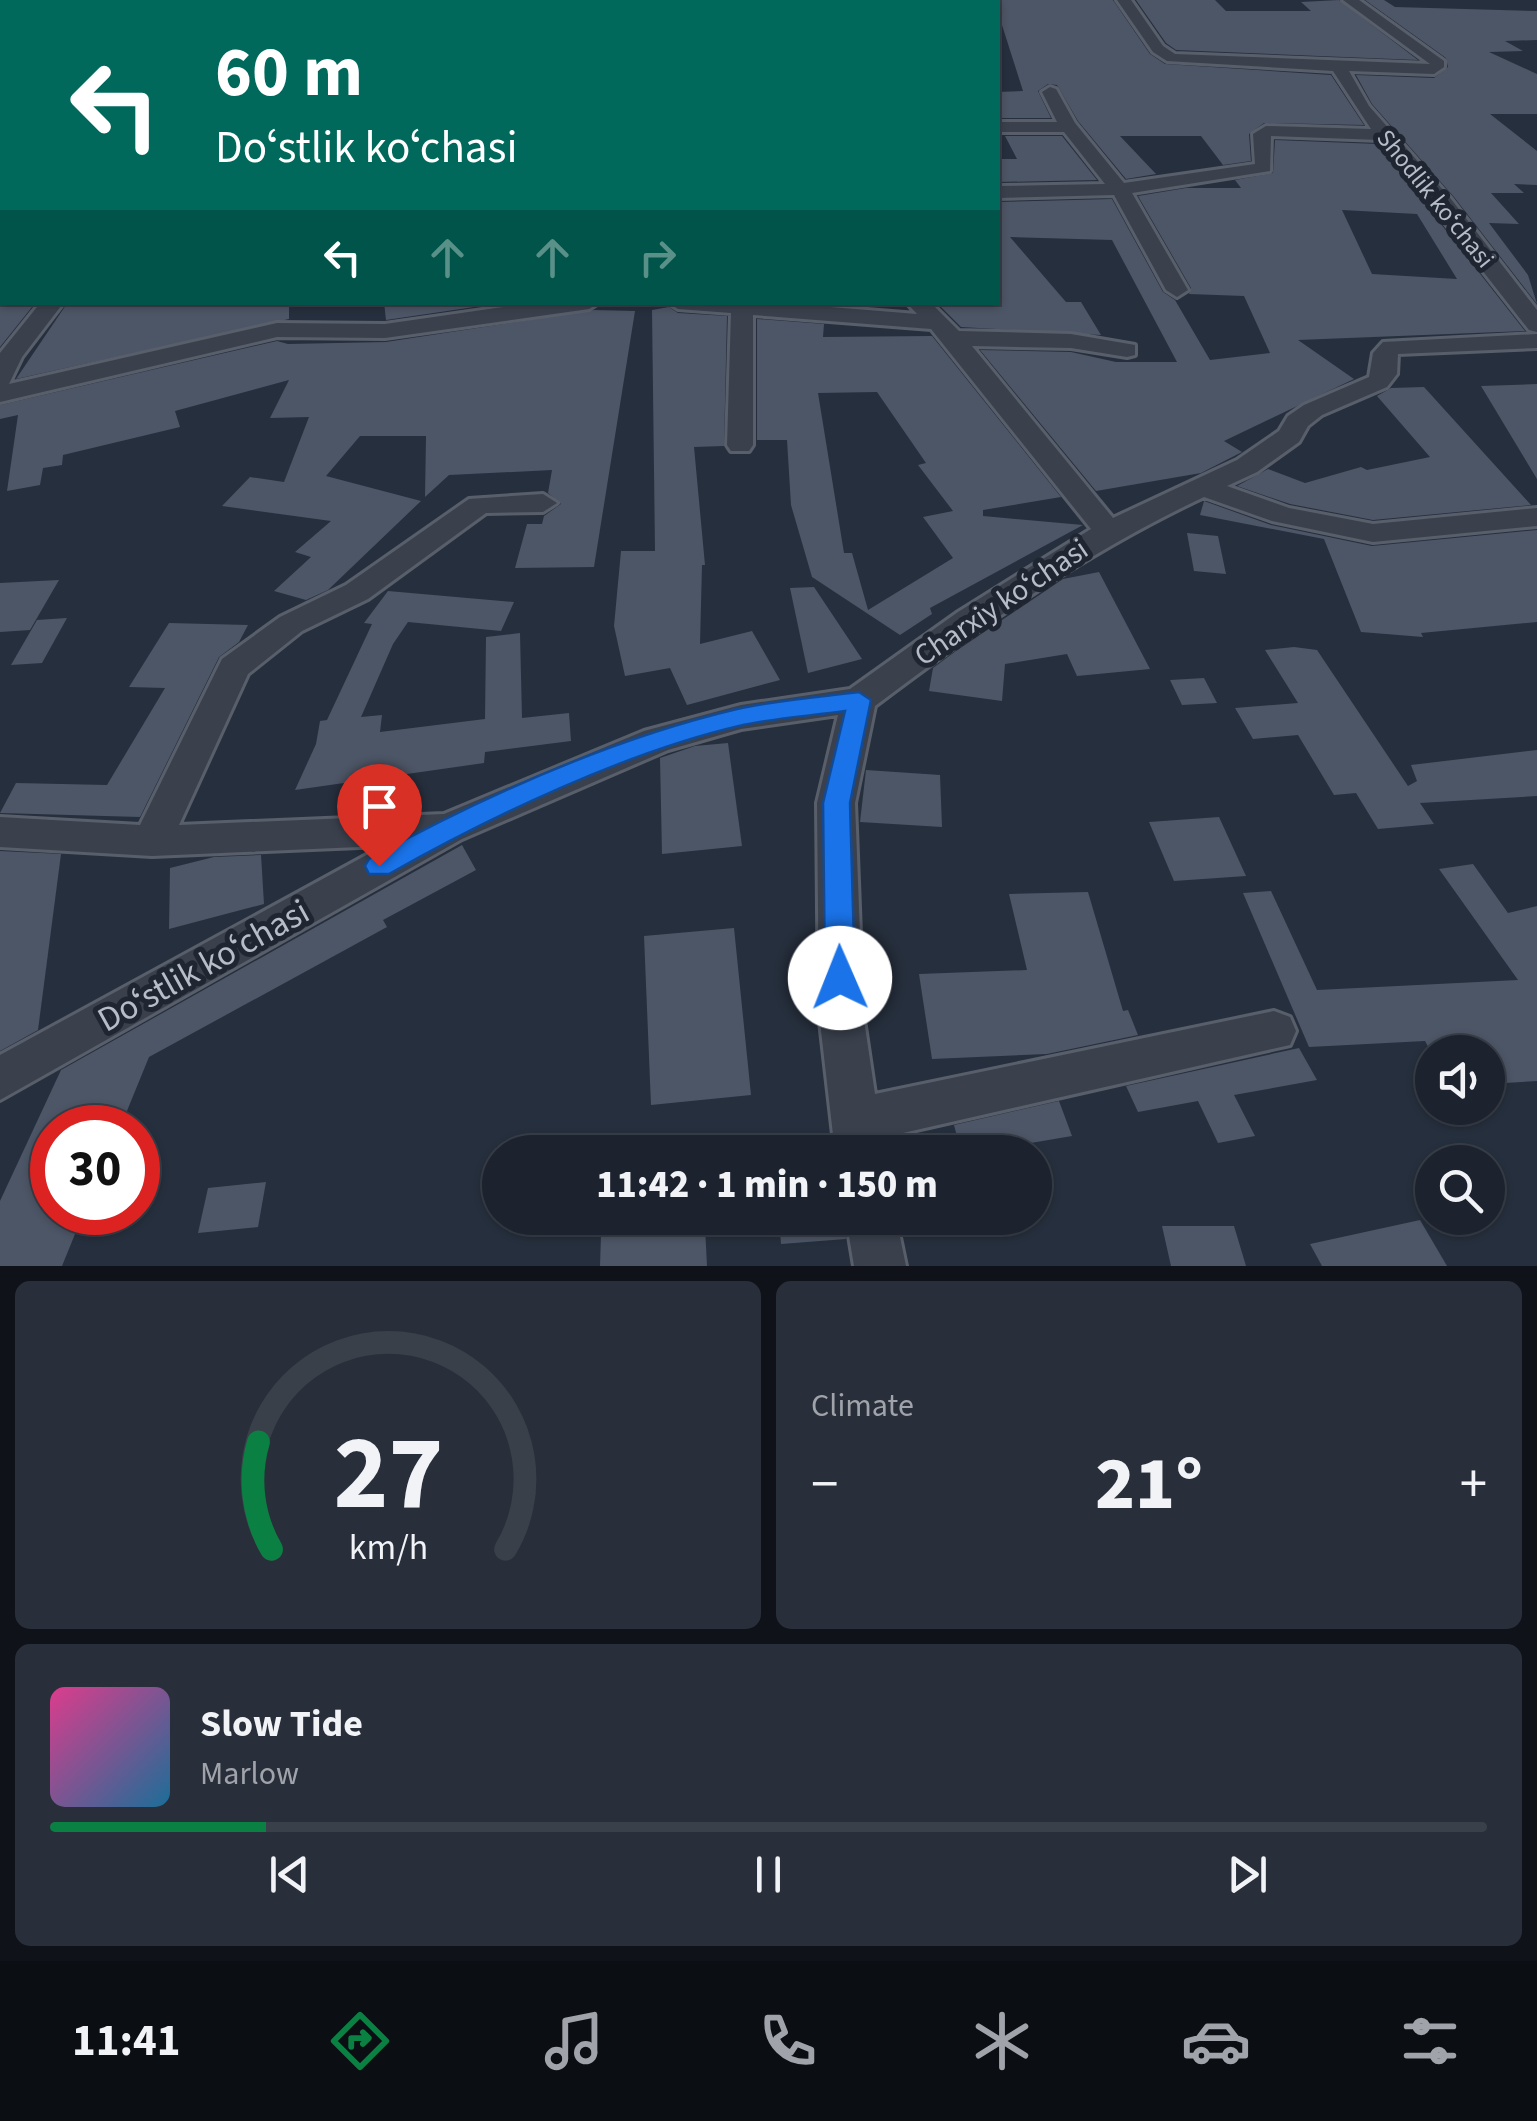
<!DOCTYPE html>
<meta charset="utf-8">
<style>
:root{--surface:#1c232e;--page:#292f3a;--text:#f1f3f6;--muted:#a0a4aa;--line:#3a404a;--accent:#0b8043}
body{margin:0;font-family:"Source Sans 3",sans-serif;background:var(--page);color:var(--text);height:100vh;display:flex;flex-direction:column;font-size:38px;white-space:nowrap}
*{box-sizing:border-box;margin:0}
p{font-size:32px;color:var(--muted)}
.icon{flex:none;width:55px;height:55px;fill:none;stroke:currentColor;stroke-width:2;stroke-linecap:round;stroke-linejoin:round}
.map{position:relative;height:1266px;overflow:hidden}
.details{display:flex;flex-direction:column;gap:15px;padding:15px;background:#0f1319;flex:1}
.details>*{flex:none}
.top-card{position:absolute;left:0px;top:0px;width:1000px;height:305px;box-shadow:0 2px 8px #0004,0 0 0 2px var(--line);background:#00695c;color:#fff;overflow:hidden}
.controls{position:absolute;left:1415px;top:1035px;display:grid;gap:20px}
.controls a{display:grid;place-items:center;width:90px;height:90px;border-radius:50%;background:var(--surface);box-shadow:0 2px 8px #0004,0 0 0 2px var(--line);font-size:50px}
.speed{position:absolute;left:30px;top:1105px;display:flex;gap:20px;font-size:50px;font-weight:700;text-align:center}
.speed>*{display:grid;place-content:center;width:130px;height:130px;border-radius:50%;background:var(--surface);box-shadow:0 2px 8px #0004,0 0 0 2px var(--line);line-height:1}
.speed .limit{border:15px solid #d22;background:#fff;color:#111}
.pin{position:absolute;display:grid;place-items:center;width:85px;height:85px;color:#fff;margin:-102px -42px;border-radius:50% 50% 50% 0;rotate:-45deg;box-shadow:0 0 10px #0007}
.pin .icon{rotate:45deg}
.me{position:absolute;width:110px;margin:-55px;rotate:359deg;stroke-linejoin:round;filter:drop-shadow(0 0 8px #0008)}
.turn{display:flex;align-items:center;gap:35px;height:210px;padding:0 50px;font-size:45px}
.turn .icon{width:130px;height:130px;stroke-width:2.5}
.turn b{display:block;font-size:70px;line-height:85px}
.lanes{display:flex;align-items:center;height:95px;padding:0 50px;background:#0003;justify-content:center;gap:50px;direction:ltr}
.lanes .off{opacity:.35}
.big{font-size:75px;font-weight:800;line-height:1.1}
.details .tile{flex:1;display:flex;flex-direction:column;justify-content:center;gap:15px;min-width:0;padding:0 35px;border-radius:15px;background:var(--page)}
.details .dial{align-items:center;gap:0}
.dial svg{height:260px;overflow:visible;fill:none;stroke:var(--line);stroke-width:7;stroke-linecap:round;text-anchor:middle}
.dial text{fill:var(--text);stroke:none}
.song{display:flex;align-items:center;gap:30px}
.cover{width:120px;height:120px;border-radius:15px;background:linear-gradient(135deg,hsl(330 70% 55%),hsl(200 70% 35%))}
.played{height:10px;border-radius:5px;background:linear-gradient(90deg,var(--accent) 15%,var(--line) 15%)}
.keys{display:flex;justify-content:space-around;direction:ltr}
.heat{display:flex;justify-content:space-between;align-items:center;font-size:55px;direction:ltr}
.details .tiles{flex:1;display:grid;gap:15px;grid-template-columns:1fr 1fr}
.tile:last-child{grid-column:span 2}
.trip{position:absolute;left:482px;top:1135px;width:570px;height:100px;border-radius:50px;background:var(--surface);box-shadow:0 2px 8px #0004,0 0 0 2px var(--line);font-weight:800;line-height:100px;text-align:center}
.tab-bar{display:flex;height:160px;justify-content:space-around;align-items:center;background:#0b0e12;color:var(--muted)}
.tab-bar .icon{width:70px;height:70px}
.tab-bar .selected{color:var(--accent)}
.tab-bar b{font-size:45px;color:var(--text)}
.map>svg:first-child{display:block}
.green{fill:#283b3e}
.building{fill:#4d5666;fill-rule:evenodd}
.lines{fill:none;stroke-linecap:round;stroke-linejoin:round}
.minor-casing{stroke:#585f6b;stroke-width:6}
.minor{fill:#3a414d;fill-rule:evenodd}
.route{fill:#1a73e8;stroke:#114b97;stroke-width:2.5}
.labels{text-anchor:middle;stroke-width:10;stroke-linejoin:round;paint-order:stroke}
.far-street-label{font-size:25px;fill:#b6bcc8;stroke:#1f2632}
.street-label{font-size:30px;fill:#b6bcc8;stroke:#1f2632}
.near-street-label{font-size:35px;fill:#b6bcc8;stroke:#1f2632}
</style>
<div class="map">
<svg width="1537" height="1266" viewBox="0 0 1537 1266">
<rect width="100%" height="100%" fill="#262f3d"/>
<path class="green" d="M233,0H621L232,2Z"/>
<g class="building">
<path d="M994,0H1113L1150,54L1165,64L1331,75L1364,125L1264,123L1249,134L1251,161L1223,165L1201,136H1120L1156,174L1126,179L1078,121L1057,85L1048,84L1038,91L1051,118H998V92L1023,91Z"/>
<path d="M1136,0H1215L1226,11H1311L1301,2L1339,0L1418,60L1176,50L1166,43Z"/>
<path d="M1365,0H1384L1395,7L1537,11V40L1505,41L1523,51L1489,52L1537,74V114H1490L1537,151V185L1514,184L1524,193H1491L1519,224L1489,223L1528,275L1537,304L1454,197L1372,104L1356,75L1434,78L1448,67L1446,58Z"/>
<path d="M1005,136H1062L1097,180L998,182V159H1017Z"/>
<path d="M1275,140L1378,144L1525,331L1298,340L1354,379L1224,441L1242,452L1201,473L1096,491L980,350L1071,352L1116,362H1177L1112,240L1010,237L1066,302H1081L1101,335L961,327L936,302H998V202L1112,199L1163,292L1175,300L1210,360L1270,353L1244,296L1189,294L1191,288L1138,196L1186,188H1241L1235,180L1273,173ZM1342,210L1417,214L1457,279L1372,274Z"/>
<path d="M0,302H36L0,347Z"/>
<path d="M68,302H289V319L16,379Z"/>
<path d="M384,302H508L386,320Z"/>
<path d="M669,307L678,313L727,316L724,446L694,447L705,565H702L700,644L752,631L780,680L687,705L670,668L625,676L614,626L621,551H655L652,310Z"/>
<path d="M594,310L635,311L594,567L515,568L527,524H542L544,516L561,504L548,493L552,470L449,475L425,497L426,436H360L326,476L421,501L328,590L306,600L274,591L311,557L295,552L331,521L222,506L250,477L284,482L309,417L270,418L289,380L175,411L180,427L63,455L62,465L43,468L40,485L7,491L18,415L0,419V405L277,341L288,344L386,342Z"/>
<path d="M757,319L824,324L823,337L932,336L1061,497L983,510V516L1083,525L930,608L932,614L900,635L812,577L791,505L787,440H757ZM877,392L926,463L918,465L953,511L923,517L953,558L868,610L852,553H844L818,393Z"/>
<path d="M1537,384V479L1481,386Z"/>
<path d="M1424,387L1531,505L1373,520L1290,504L1237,486L1268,469L1305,483L1361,467L1367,470L1430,457L1377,396L1391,388Z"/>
<path d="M1204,501L1271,525L1372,546L1537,530V622L1421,633L1423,637L1361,632L1324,539L1200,515Z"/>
<path d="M1187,533L1218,536L1226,574L1194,571Z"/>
<path d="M1099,572L1150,669L1077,676L1067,654L1005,664L1002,701L929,691L933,668L956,651L1063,579Z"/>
<path d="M59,580L30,630L0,632V583Z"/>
<path d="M814,587L862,659L808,673L790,588Z"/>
<path d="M388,591L514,602L501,631L408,622L393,644L361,717L382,715L380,732L485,719L486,637L520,633L522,718L569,713L571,741L485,752L484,763L295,790L316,744L320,721L327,720L372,624L364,623Z"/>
<path d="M67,618L42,663L11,665L37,620Z"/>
<path d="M169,623L248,625L239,642L219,657L140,817L0,813L16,783L107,785L165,688L129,687Z"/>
<path d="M1294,647L1317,650L1408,786L1417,781L1411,765L1537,750V796L1420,803L1434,824L1378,829L1356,793L1334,795L1298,735L1253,739L1235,708L1298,703L1265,650Z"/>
<path d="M1204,678L1217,703L1182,705L1170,680Z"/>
<path d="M728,743L742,846L662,854L660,758L695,746Z"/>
<path d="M866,770L940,775L942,827L860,822Z"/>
<path d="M1219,817L1246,876L1174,881L1149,822Z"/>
<path d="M462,845L476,870L383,920L387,927L149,1057L120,1128H52V1212H84L62,1266H0V1201L61,1070Z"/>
<path d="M0,851L61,854L38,1030L0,1051Z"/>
<path d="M261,855L264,904L169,929L170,868L214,857Z"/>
<path d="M1473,864L1508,913L1537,906V1081L1488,1084V1052H1431L1425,1041L1309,1047L1243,893L1271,891L1317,990L1518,980L1439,869Z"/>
<path d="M1088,892L1123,1011L1128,1010L1138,1035L1047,1054L932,1059L919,974L1027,970L1009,894Z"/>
<path d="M734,928L751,1095L651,1105L644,936Z"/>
<path d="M1299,1048L1317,1080L1234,1095L1255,1136L1218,1143L1198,1101L1138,1112L1126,1086Z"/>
<path d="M1059,1101L1072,1136L990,1150L988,1143L960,1148L954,1125Z"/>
<path d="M266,1182L258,1227L198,1233L208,1188Z"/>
<path d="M779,1218H843L846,1239L781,1244Z"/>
<path d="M1420,1220L1447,1266H1322L1310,1244Z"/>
<path d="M1162,1226H1234L1246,1266H1171Z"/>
<path d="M705,1227L707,1266H600L601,1235Z"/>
</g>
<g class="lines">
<g class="minor-casing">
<g id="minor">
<path d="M630,0H644V2H631Z"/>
<path d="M1117,0H1131L1163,46L1175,54L1430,64L1343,0H1359L1444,61V67L1434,74L1349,71L1369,106L1451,199L1537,310V332L1529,330L1380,140L1271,136L1270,171L1132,193L1188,290L1177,297L1166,290L1114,195L998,198V186L1105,184L1064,132H998V122H1057L1042,92L1050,87L1056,89L1075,123L1124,183L1255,164L1253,134L1266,126L1371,129L1333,71L1167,61L1153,52Z"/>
<rect x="0" y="5" width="2" height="8"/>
<path d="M41,302H64L22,357L9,384L277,323L385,324L538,302H600L589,309L385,338L277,337L0,402V353Z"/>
<path d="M667,302H768L917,314L906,302H930L959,331L1071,334L1135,345V355L1127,357L1071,348L972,346L1113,518L1237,460L1279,431L1288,416L1304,405L1369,377L1373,353L1383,342L1537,334V348L1398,354L1397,374L1387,387L1322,415L1308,426L1299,442L1257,472L1227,486L1289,508L1373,524L1537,508V526L1373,542L1272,521L1204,497C1085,553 980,627 875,706L855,803L863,1013L875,1094L1274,1011L1290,1017L1296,1031L1290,1045L881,1138L883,1152H835L819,1013L817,803L838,715L741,729L668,750L462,839L0,1100V1055L383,846L152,856L0,847V817L140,825L222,659L280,617L346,585L469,499L543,494L557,503L543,512L486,513L368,599L302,631L248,674L179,825L444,814L644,731L741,705L850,689L958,612L1091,529L931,329L753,315V445L749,451H731L727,445L731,313L678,309Z"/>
<path d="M846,1218H896L906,1266H854Z"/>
</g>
</g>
<use href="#minor" class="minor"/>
</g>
<path class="route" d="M859,692L871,700L850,803L855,978L851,988L840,991L830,988L825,978L823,803L845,711C810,716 773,718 739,726C624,753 492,816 389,874H369L365,866L369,859C484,796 610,739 737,709C777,700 819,697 859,692Z"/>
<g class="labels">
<g class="far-street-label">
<text transform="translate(1436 198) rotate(51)" y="9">Shodlik koʻchasi</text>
</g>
<g class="street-label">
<text transform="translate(1001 602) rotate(-34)" y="10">Charxiy koʻchasi</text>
</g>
<g class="near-street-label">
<text transform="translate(203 965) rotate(-29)" y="12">Doʻstlik koʻchasi</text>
</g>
</g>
</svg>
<div class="controls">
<a><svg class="icon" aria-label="sound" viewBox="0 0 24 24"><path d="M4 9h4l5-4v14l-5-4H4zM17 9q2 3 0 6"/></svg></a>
<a><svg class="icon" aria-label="search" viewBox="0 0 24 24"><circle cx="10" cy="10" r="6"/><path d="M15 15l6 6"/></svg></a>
</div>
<div class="speed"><div class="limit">30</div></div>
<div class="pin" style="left:379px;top:866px;background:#d93025"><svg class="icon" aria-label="arrive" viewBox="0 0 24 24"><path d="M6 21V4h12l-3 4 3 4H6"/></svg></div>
<svg class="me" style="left:840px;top:978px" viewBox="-20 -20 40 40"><circle r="19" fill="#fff"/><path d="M0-13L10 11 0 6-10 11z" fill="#1a73e8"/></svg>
<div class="trip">11:42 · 1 min · 150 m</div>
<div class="top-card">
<div class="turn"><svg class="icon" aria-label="left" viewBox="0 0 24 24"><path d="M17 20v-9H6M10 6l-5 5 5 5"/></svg><div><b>60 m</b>Doʻstlik koʻchasi</div></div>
<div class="lanes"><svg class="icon" aria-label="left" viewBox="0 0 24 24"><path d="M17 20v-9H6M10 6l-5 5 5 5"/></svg><svg class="icon off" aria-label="ahead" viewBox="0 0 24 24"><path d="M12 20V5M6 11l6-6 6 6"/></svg><svg class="icon off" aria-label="ahead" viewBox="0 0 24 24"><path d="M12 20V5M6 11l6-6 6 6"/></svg><svg class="icon off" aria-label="right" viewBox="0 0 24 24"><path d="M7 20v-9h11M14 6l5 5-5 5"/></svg></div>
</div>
</div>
<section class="details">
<div class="tiles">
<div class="tile dial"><svg viewBox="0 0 100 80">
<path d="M14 69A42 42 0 1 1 86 69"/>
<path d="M14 69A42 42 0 0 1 10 36" stroke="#0b8043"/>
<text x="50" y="56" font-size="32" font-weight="700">27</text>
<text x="50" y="72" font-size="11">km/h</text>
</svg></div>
<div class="tile"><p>Climate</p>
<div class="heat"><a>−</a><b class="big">21°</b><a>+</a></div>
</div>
<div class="tile">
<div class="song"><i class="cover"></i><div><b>Slow Tide</b><p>Marlow</p></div></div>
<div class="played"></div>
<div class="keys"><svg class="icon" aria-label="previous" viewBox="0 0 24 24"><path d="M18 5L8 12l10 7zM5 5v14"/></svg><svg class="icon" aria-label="pause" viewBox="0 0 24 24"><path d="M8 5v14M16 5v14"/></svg><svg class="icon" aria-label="next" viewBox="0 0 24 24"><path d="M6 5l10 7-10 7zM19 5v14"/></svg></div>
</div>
</div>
</section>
<nav class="tab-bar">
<b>11:41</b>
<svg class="icon selected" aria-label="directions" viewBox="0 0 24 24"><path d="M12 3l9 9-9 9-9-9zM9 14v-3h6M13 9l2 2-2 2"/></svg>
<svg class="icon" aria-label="music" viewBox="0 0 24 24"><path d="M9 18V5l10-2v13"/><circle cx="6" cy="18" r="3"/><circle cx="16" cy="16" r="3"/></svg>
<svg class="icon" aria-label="phone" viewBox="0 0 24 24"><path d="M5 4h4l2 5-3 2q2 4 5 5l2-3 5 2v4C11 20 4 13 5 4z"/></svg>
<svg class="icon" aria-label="climate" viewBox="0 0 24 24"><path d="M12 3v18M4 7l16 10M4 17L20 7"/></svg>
<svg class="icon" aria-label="car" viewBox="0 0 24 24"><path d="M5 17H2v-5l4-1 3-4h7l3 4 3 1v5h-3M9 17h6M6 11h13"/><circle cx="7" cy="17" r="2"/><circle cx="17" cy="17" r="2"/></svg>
<svg class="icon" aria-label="filters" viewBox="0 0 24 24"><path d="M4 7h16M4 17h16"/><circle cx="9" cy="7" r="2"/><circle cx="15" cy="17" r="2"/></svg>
</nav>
